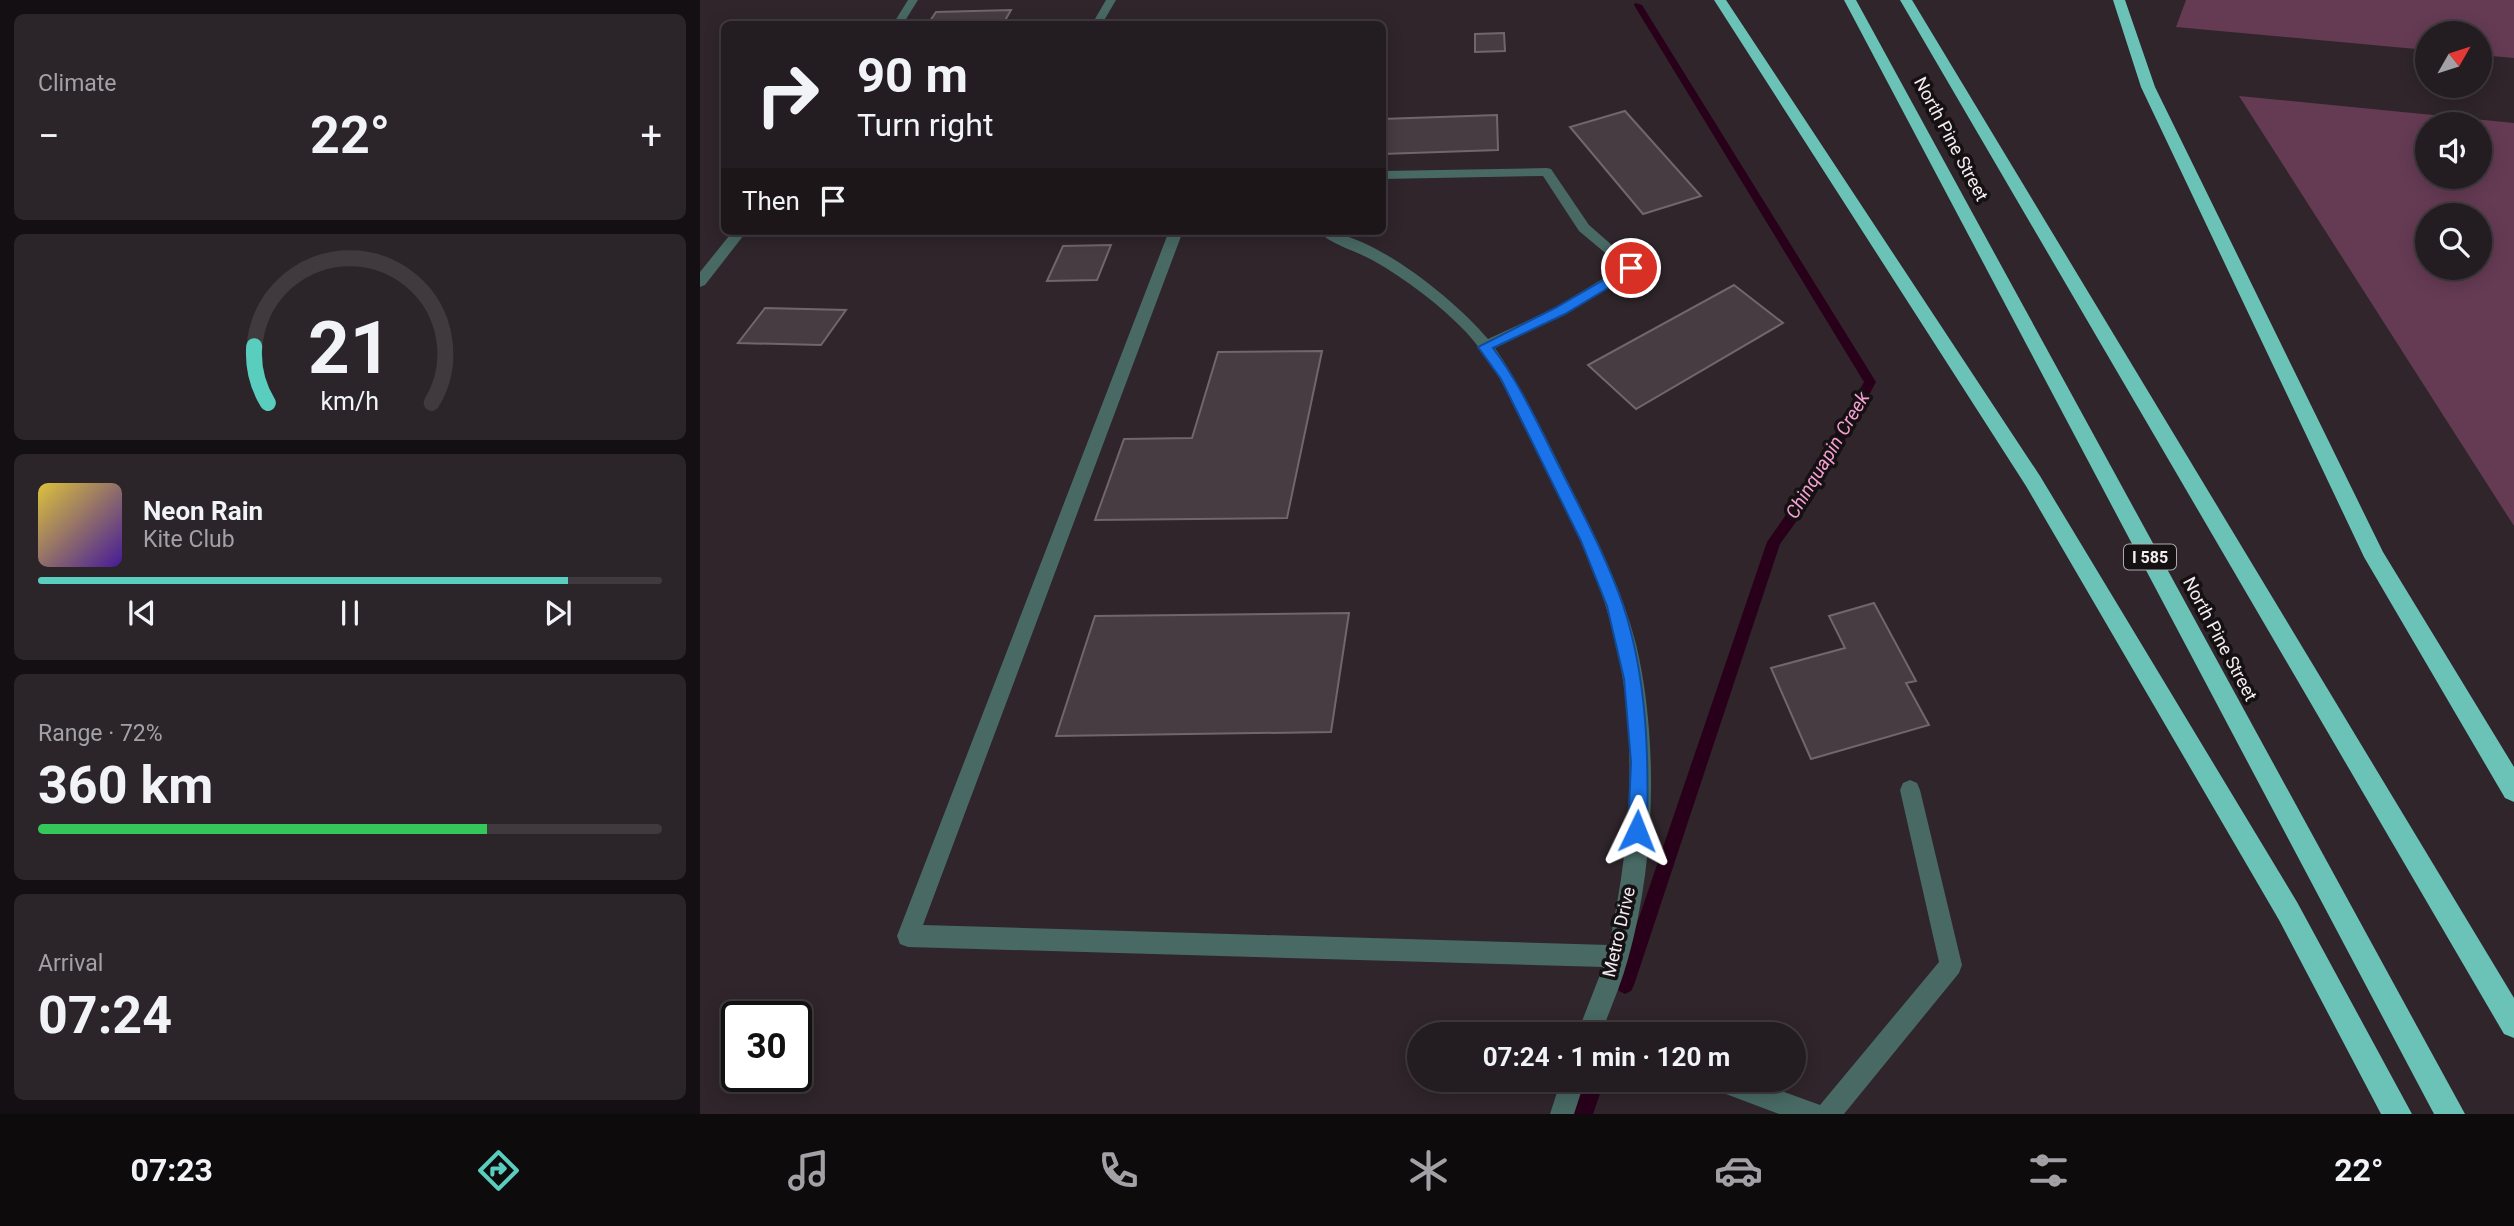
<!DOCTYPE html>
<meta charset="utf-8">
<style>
:root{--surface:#231c20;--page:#2b2529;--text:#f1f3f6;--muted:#a3a1a5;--line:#403a3e;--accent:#59cebf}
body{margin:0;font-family:Roboto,sans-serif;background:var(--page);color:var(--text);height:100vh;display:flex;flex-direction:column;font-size:26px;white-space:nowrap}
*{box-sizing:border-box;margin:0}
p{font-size:23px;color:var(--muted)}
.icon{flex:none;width:38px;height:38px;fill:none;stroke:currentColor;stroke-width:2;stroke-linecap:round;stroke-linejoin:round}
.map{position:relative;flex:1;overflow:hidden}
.sheet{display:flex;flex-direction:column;gap:14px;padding:14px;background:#130f12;width:700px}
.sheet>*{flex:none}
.banner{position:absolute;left:21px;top:21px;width:665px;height:214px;border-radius:10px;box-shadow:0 4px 18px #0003,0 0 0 2px var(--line);background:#231c20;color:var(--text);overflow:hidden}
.needle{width:46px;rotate:51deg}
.controls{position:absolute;left:1715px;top:21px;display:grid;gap:14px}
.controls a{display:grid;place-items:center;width:77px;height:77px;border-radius:50%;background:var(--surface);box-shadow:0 4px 18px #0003,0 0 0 2px var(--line);font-size:35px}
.speed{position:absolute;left:21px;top:1001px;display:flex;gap:14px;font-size:35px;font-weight:700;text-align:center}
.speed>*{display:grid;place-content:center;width:91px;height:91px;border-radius:50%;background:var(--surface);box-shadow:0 4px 18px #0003,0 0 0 2px var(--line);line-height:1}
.speed .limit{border:4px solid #111;border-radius:10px;background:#fff;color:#111}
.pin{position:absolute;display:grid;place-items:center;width:60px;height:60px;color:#fff;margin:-30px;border:4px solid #fff;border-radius:50%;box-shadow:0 2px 7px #0007}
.me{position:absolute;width:77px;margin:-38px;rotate:2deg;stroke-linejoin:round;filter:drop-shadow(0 0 5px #0008)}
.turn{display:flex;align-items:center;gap:24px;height:147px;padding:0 21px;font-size:32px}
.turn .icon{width:91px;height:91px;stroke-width:2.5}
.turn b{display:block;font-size:49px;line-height:60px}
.then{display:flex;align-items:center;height:66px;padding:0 21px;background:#0003;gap:14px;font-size:26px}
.big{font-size:52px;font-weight:700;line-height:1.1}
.sheet .widget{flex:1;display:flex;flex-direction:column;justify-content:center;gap:10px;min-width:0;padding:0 24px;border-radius:10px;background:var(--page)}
.sheet .dial{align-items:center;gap:0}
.dial svg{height:182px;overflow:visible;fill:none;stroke:var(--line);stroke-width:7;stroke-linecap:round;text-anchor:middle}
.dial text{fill:var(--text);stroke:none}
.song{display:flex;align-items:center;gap:21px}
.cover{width:84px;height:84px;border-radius:10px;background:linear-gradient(135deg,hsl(50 70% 55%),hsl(260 70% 35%))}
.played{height:7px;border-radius:4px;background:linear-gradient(90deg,var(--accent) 85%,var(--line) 85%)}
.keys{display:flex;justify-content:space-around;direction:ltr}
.heat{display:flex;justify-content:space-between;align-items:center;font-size:38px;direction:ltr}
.charge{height:10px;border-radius:5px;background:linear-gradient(90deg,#34c759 72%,var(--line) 0)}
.trip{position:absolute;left:707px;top:1022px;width:399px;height:70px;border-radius:35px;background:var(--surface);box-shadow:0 4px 18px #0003,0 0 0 2px var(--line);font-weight:700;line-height:70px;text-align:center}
.tabs{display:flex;height:112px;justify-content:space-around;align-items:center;background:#0e0b0d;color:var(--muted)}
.tabs .icon{width:49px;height:49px}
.tabs .current{color:var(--accent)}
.tabs b{font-size:32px;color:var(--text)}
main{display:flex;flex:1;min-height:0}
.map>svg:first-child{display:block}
.green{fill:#653b54;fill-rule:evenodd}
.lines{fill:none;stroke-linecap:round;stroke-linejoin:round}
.stream{fill:#29001a;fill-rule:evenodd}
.building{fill:#473c42;stroke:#72666c;stroke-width:2}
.minor{fill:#486964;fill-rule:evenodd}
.highway{fill:#6bc2b6;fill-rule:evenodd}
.route{fill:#1a73e8;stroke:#114b97;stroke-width:2}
.labels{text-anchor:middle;stroke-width:7;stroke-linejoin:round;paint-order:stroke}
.shield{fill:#151012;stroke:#b0aaad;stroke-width:2}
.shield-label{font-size:16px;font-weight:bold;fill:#f3ecf0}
.street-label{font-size:18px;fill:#f3ecf0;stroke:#151012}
.water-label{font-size:19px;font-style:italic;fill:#f5a0d1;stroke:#151012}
</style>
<main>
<section class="sheet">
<div class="widget"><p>Climate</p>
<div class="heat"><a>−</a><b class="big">22°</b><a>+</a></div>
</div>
<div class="widget dial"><svg viewBox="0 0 100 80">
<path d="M14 69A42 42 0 1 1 86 69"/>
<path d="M14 69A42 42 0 0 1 8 44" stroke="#59cebf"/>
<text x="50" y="56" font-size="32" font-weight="700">21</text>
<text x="50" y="72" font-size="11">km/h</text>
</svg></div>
<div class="widget">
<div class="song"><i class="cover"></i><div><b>Neon Rain</b><p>Kite Club</p></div></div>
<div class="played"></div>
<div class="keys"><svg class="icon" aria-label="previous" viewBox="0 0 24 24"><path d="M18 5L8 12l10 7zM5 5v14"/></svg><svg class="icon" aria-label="pause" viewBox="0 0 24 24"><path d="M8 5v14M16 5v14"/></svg><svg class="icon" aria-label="next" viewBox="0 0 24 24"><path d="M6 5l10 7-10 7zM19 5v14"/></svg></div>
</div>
<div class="widget"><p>Range · 72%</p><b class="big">360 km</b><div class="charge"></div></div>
<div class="widget"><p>Arrival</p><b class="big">07:24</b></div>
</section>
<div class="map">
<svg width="1814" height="1114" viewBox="0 0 1814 1114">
<rect width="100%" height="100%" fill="#2f252b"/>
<g class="green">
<path d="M1486,0H1814V58L1780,55V33H1727V50L1476,27Z"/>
<path d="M1539,96L1814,123V526ZM1727,124H1780V177H1727ZM1727,215H1780V268H1727Z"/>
</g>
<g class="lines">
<g class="stream">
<path d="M935,3L942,5L1176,382L1114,497L1080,544L934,985L931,991L925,994L919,991L916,985L1067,542L1104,489L1164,382L934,5Z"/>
<path d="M886,1080H900L903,1085L893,1114H873Z"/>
</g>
</g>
<g class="building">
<path d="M311,10L303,24H228L236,12Z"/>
<path d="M804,33L805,51L775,52V34Z"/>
<path d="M925,111L1001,196L943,214L870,127Z"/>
<path d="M797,115L798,150L682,154V119Z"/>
<path d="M411,245L397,280L347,281L363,246Z"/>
<path d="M1034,285L1083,323L936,409L888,365Z"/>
<path d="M65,308L146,310L121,345L38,343Z"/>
<path d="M622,351L587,518L395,520L424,439L492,438L518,352Z"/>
<path d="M1174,603L1216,681L1206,683L1229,725L1111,759L1071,668L1145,648L1129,616Z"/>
<path d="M649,613L631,732L356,736L395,616Z"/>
</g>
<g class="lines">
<g class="minor">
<path d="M208,0H218L203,24H193Z"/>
<path d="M406,0H416L402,24H392Z"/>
<path d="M847,168L851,169L889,225L938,268L865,314L795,348C823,389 844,434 866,478C893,531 921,586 936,644C959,741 955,864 928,959C921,985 910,1009 901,1034H877L903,967L208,947L200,944L197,936L469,231H483L223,925L909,945C933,833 941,714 905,604C890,557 867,513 845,468C822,421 801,371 766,332C739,304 707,280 674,261C657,251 631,245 618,231C671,231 754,299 788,339L855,308L922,267L879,231L843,176L682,179V171Z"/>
<path d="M33,231H47L5,285L0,287V272Z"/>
<path d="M1210,780L1217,783L1220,790L1262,965L1259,973L1144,1114H1079L1010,1088L1006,1080H1051L1120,1105L1239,962L1200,790L1203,783Z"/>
<path d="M861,1080H885L874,1114H850Z"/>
</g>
<g class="highway">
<path d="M1014,0H1026L1340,476L1597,902L1712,1114H1681L1579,920L1326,486Z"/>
<path d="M1144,0H1156L1765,1114H1734Z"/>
<path d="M1200,0H1212L1814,998V1038L1804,1034Z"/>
<path d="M1413,0H1425L1455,87L1683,552L1814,767V802L1805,798L1664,557L1441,87Z"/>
</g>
</g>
<path class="route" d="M931,264L938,268L936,271L865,314L793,348C820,384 838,424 858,464C881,510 906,556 923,605C947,677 949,755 947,831L944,838L937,841L930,838L928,831L931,762L924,679L907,606L881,541L801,379L778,347L855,308Z"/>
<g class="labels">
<rect class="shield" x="1424" y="544.5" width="52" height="25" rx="5"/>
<g class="shield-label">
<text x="1450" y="563">I 585</text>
</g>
<g class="street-label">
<text transform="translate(1251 139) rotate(62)" y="6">North Pine Street</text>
<text transform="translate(1520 639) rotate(62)" y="6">North Pine Street</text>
<text transform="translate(919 932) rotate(-77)" y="6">Metro Drive</text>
</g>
<g class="water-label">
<text transform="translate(1127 455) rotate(-59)" y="7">Chinquapin Creek</text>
</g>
</g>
</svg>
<div class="controls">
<a><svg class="needle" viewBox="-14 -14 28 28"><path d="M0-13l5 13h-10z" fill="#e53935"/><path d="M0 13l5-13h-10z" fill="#a3a1a5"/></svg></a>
<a><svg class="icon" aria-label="sound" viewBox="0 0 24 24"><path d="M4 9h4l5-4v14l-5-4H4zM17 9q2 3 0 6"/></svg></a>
<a><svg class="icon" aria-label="search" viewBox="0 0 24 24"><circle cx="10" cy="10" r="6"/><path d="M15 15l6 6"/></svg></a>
</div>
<div class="speed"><div class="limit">30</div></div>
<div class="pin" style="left:931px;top:268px;background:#d93025"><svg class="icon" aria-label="arrive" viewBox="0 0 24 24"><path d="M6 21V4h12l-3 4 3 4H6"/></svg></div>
<svg class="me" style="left:937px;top:831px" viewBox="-20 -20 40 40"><path d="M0-17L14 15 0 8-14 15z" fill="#1a73e8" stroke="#fff" stroke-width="4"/></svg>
<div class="trip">07:24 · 1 min · 120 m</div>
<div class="banner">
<div class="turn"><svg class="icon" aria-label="right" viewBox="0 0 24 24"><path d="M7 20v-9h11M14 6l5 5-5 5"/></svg><div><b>90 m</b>Turn right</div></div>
<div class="then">Then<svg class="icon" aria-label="arrive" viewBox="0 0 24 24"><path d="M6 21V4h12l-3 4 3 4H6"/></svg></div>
</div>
</div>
</main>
<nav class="tabs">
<b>07:23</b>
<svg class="icon current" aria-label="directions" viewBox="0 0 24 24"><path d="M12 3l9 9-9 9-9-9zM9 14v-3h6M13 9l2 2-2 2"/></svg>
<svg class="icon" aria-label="music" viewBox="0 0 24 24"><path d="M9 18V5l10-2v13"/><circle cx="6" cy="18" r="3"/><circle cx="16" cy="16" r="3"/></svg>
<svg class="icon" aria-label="phone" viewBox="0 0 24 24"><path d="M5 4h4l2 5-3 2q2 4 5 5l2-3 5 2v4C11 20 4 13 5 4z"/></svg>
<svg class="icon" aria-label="climate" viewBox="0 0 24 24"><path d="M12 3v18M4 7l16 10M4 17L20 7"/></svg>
<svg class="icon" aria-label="car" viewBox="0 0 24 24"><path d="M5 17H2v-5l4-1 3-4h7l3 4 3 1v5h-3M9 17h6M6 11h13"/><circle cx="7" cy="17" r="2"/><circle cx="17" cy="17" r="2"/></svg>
<svg class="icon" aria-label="filters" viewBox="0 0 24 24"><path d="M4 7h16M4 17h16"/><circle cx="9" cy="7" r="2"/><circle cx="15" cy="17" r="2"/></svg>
<b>22°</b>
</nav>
